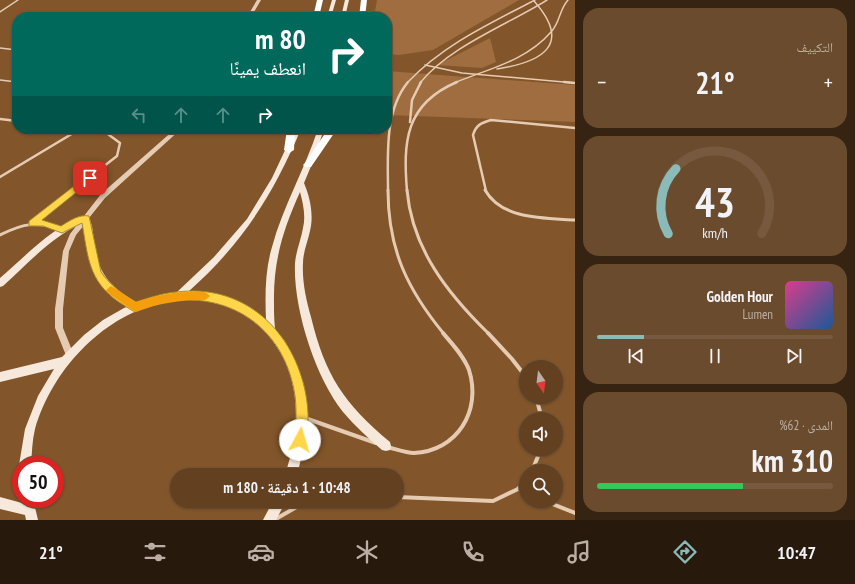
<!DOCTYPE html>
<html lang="ar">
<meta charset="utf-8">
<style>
:root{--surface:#624020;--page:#6b4b2d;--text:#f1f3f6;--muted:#bbafa5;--line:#76593e;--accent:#8bbbb9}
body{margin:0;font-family:"PT Sans Narrow","Noto Naskh Arabic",sans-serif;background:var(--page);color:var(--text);direction:rtl;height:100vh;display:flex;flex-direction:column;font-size:15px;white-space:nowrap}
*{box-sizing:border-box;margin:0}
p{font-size:13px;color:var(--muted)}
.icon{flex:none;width:22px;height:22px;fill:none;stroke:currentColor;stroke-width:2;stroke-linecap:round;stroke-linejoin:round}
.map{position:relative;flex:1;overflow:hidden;direction:ltr}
.details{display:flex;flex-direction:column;gap:8px;padding:8px;background:#362312;width:280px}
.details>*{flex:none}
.banner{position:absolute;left:12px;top:12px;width:380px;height:122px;border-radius:16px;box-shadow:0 1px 3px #0004,0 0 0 1px var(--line);direction:rtl;background:#00695c;color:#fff;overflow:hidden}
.needle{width:26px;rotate:166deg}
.tools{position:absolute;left:519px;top:360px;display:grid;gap:8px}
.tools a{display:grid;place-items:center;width:44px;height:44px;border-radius:50%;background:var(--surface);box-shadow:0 1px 3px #0004,0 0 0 1px var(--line);font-size:20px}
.speed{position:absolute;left:12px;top:456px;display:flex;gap:8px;font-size:20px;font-weight:700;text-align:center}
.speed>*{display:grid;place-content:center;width:52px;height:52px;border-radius:50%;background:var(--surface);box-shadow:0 1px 3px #0004,0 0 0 1px var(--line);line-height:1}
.speed .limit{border:6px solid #d22;background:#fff;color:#111}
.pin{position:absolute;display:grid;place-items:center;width:34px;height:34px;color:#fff;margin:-17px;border-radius:8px;box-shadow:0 2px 6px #0006}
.me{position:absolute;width:44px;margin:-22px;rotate:6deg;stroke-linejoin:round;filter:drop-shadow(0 0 3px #0008)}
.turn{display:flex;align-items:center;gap:14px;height:84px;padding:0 20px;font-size:18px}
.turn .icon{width:52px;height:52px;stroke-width:2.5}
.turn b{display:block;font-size:28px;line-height:34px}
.lanes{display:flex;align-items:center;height:38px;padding:0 20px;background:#0003;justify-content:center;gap:20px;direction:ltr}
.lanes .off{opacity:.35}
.big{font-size:30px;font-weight:800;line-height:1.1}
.details .widget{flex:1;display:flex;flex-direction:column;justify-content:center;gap:6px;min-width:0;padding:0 14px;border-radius:16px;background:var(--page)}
.details .dial{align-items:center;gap:0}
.dial svg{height:104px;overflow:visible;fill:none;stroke:var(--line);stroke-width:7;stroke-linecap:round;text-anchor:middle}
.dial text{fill:var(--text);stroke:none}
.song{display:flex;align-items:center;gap:12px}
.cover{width:48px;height:48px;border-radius:6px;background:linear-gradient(135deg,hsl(330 70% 55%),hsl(210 70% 35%))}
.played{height:4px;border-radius:2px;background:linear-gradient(90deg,var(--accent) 20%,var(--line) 20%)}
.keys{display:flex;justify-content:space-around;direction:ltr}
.heat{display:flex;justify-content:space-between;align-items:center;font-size:22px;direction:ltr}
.charge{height:6px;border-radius:3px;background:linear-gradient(90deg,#34c759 62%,var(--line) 0)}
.trip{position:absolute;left:170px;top:468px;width:234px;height:40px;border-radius:20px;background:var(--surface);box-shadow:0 1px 3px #0004,0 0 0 1px var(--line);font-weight:800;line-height:40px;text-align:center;direction:rtl}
.tabs{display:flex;height:64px;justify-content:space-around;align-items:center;background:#271a0d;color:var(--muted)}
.tabs .icon{width:28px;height:28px}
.tabs .selected{color:var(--accent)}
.tabs b{font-size:18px;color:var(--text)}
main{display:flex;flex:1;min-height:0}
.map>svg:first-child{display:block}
.green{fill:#9f6d3f}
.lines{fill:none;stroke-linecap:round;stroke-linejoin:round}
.service-far3{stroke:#e6cbb3;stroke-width:1.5}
.service-far2{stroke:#e6cbb3;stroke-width:2.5}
.service-far1{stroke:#e6cbb3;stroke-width:3}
.service{stroke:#e6cbb3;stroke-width:4}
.tertiary{fill:#e6cbb3;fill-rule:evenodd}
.secondary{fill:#f6e9dc;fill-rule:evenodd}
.motorway{fill:#fff;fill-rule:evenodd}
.route{fill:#ffd54a;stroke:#a68a30}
.slow{fill:#f59e0b}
</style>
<main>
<section class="details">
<div class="widget"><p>التكييف</p>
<div class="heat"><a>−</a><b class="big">21°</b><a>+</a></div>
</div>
<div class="widget dial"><svg viewBox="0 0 100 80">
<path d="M14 69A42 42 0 1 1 86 69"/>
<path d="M14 69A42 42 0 0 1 20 19" stroke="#8bbbb9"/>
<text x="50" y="56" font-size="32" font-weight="700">43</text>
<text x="50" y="72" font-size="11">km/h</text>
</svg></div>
<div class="widget">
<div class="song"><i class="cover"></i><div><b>Golden Hour</b><p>Lumen</p></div></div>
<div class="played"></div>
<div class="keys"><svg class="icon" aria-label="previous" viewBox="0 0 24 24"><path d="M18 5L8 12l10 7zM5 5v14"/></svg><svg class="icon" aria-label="pause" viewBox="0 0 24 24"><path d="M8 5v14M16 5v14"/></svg><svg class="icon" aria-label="next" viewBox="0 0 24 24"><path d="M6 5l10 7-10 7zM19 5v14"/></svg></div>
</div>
<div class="widget"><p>المدى · 62%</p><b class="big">310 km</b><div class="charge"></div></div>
</section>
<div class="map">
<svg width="575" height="520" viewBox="0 0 575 520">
<rect width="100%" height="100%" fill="#82552a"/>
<g class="green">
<path d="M377,0H519L433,50L399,55L387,54V17H374Z"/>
<path d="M490,38L496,62L482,68L437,65Z"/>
<path d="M387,71L575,85V122L387,115Z"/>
</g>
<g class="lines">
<g class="service-far3">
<path d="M0,12L18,0"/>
<path d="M0,48L17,50"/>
<path d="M425,65L462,73L575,83"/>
<path d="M497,69C542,62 573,45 534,1"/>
<path d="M0,80L17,82"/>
<path d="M407,83C443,45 489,24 535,0"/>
<path d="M420,83C450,46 507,25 547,0"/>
<path d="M454,83C488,69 526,61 551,32C560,23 559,10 568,0"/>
</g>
<g class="service-far2">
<path d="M564,82L575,83"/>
<path d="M0,119L17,121"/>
<path d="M410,122L412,100L421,82"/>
<path d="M0,177L80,129"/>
<path d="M72,191L117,156L120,143L101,129"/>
<path d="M388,191C388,156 384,111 408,82"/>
<path d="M407,191C403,142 405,104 457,82"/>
<path d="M486,191L473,135C476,125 481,123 491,120L575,128"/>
</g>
<g class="service-far1">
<path d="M388,190C388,249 407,289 444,334"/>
<path d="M407,190C412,249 448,294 489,334"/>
<path d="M485,190C502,220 545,218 575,220"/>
<path d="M32,223L73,190"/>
<path d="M0,235C24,223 36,221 62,230"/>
</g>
<g class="service">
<path d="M488,333L512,359L526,377"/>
<path d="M536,397L542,419"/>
<path d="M302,417L376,443"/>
<path d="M387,447C396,449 405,453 414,453C457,451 482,411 469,370C464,356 452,344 443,333"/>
<path d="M532,471L541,449"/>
<path d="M518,489L526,492"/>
<path d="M397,497L493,501L518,489L526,479"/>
<path d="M545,501L575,513"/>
<path d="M274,520L300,505L318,501"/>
</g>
<g class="tertiary">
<path d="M257,0H261L251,17H247Z"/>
<path d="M175,129H181L105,198L89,218C94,227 93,239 95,249C100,278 115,289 138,305L139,307L138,309L135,310C129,308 122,303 117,298C90,276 89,256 85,224L76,235L69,251L63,309V328L74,355L73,358L70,359L67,358L55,328V309L63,251L70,234L101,194Z"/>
</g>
<g class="secondary">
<path d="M332,0H336L331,17H327Z"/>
<path d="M345,0H349L345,17H341Z"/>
<path d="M295,129H301C273,195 242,244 188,292C216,291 245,303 266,320C265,296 265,270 272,247C283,206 305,169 318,129H324L314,159L304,183C310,197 314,215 310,231C308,241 303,252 303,263C302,281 306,299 311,317C325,375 344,404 390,442L391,446L390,450L386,451L382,450C368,438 355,426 343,412C315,377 293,308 295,263C296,251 301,240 303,228C306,216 303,203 300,192C283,230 273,261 274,304C274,311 274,320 275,328C276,332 281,336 284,340C288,346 291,353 294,359C310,398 308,435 297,475H285C291,456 296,436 296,416C297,355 258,305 196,300C184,299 172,301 160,303C100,318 52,371 35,429C32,441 32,453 31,465H21V469L19,465L25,429L38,396L54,369L0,382V372L62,357L84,335L103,320L124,308L149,298L176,293L214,257L247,219L272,178Z"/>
<path d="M86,216L89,217L90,219L89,221C55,232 29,263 3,286L0,287V278C26,256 52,226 86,216Z"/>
<path d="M0,497L22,503L21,499H33L38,520H26L25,515L0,509Z"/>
<path d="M273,501H286L276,520H263Z"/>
</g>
<g class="motorway">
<path d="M317,0H323L319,17H313Z"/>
<path d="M361,0H367L365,17H359Z"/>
<path d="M287,129H295L294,150L289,153L284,150Z"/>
<path d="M328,129H337L311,167H305L303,165L305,163Z"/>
</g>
</g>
<path class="route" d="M87,176H92L94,178L42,220L61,226C69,221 79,214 89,216L101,272C110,285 122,294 136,302C149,298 162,293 177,292C239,284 287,324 303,382C308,400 311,427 304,445L300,447L295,445C292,436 296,427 296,418C296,409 296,399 294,390C283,332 238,297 179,300C164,301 149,307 135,312C129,309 124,305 119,302C88,281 88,256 82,223L62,233L43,226H29V221Z"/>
<path class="slow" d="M111,286L136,302C159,294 180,291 205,292L210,296L205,300C178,300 160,303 135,312L108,293L106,290Z"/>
</svg>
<div class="tools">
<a><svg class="needle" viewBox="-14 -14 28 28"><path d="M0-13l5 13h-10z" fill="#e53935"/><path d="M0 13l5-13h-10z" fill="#bbafa5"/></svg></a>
<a><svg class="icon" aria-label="sound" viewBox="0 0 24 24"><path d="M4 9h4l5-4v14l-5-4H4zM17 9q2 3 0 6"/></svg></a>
<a><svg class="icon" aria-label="search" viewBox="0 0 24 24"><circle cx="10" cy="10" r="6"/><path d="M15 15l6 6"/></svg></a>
</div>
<div class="speed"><div class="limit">50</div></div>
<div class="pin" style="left:90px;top:178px;background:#d93025"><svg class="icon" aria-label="arrive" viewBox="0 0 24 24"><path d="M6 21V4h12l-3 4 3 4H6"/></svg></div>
<svg class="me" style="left:300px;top:440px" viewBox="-20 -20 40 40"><circle r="19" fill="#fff"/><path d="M0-13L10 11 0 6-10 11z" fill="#ffd54a"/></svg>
<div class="trip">10:48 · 1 دقيقة · 180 m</div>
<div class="banner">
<div class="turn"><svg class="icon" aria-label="right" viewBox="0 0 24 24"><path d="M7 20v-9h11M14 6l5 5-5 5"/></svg><div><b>80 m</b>انعطف يمينًا</div></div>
<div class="lanes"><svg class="icon off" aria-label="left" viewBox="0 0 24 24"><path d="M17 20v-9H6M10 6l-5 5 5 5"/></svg><svg class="icon off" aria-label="ahead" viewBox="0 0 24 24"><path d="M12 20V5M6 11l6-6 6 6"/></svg><svg class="icon off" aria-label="ahead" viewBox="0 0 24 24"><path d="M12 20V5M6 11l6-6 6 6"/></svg><svg class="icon" aria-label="right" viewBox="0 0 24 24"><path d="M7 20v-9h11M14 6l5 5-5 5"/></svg></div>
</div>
</div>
</main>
<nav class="tabs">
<b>10:47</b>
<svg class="icon selected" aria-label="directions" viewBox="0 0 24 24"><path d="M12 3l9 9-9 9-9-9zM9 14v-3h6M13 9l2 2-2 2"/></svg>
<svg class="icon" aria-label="music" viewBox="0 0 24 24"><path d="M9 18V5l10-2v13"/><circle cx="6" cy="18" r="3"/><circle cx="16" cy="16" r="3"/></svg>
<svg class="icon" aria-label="phone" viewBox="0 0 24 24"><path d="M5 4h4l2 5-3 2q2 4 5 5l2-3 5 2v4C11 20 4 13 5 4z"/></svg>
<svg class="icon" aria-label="climate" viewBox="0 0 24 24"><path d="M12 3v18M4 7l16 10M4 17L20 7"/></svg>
<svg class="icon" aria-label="car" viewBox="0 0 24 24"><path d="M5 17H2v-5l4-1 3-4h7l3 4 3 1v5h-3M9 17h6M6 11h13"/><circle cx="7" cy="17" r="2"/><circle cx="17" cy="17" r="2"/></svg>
<svg class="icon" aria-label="filters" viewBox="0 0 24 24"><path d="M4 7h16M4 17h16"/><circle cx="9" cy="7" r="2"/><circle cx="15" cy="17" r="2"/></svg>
<b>21°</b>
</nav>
